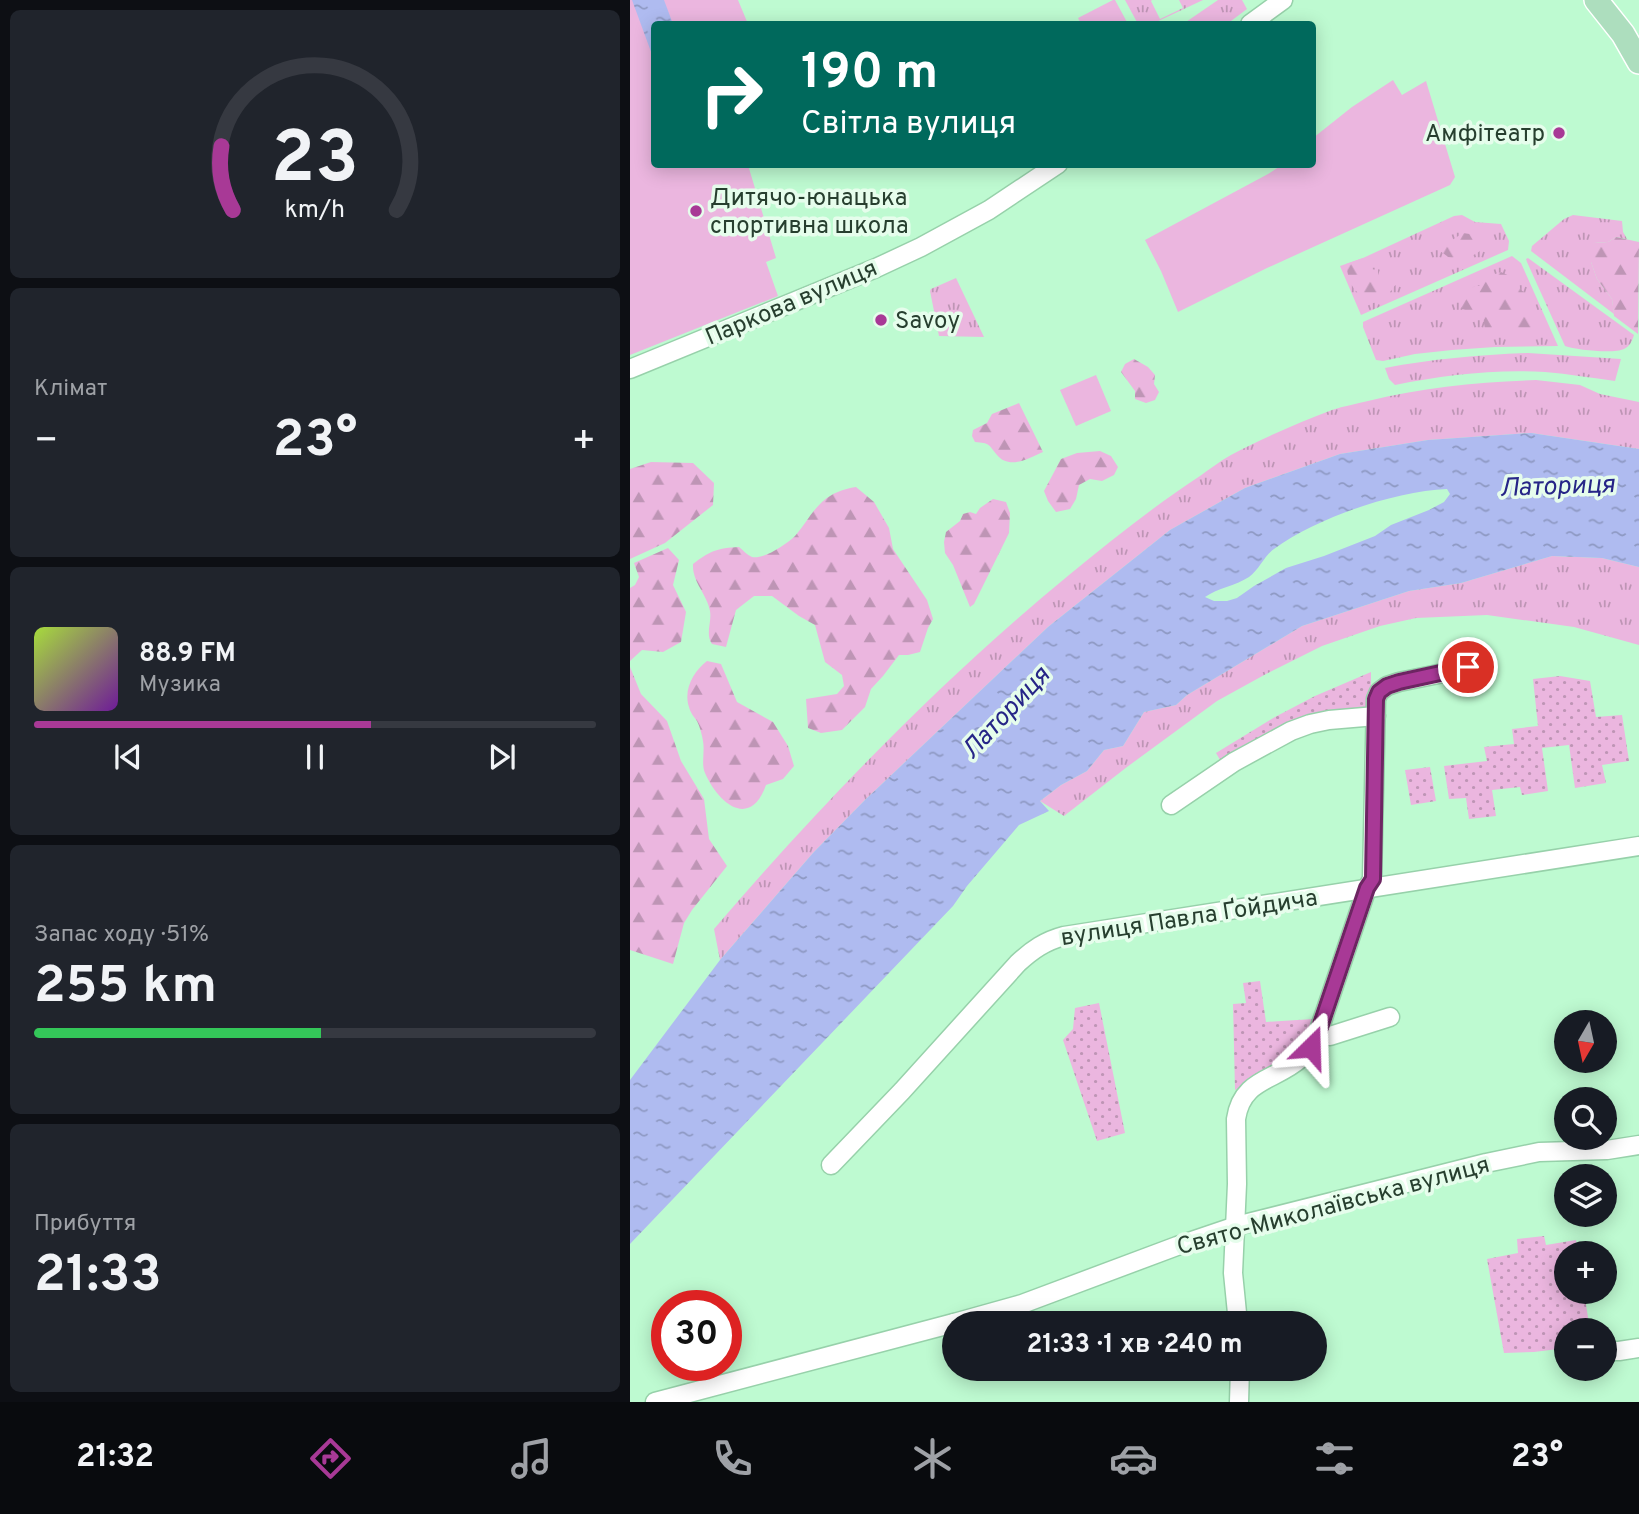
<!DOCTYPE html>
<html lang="uk">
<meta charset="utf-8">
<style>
:root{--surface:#171b24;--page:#20242c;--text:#f1f3f6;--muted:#9ea1a6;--line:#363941;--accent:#a83996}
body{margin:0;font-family:Overpass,sans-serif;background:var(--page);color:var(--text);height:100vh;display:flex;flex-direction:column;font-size:26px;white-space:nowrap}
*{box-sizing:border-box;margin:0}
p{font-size:23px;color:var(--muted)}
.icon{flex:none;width:38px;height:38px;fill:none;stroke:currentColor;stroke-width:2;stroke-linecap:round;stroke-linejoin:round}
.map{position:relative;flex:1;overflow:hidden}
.sheet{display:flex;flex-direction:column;gap:10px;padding:10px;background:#0d0f14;width:630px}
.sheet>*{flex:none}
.banner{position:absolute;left:21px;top:21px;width:665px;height:147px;border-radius:7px;box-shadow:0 4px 18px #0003;background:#00695c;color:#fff;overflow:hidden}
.needle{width:46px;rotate:189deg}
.fabs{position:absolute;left:924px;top:1010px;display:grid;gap:14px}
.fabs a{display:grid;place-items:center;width:63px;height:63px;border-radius:50%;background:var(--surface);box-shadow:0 4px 18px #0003;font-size:35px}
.speed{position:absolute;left:21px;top:1290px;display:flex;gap:14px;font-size:35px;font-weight:700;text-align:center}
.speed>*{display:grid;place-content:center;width:91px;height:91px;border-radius:50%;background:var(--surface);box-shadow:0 4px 18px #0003;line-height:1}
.speed .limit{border:10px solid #d22;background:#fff;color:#111}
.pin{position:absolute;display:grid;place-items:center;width:60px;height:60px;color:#fff;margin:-30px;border:4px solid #fff;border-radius:50%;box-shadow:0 2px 7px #0007}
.me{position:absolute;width:77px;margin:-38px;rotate:22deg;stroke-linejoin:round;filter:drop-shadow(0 0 5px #0008)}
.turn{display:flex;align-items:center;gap:24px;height:147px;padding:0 35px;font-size:32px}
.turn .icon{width:91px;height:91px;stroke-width:2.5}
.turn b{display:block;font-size:49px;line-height:60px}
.big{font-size:52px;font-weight:700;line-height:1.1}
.sheet .widget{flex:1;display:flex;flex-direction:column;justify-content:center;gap:10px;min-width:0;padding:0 24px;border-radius:10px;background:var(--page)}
.sheet .dial{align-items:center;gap:0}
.dial svg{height:182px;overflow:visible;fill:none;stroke:var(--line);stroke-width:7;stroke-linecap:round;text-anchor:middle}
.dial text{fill:var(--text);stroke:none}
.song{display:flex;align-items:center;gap:21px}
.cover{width:84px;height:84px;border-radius:10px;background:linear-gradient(135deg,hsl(80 70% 55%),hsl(280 70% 35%))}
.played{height:7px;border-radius:4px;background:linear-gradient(90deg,var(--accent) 60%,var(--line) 60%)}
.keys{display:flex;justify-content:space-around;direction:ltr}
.heat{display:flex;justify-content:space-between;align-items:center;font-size:38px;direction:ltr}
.charge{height:10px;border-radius:5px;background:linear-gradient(90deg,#34c759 51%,var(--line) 0)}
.trip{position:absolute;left:312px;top:1311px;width:385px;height:70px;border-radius:35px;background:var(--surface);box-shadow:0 4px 18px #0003;font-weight:700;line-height:70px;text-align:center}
.menu{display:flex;height:112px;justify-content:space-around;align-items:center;background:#090b0e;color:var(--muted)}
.menu .icon{width:49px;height:49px}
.menu .active{color:var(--accent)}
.menu b{font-size:32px;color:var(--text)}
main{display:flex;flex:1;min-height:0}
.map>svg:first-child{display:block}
.grass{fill:url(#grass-tufts)}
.forest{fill:url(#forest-firs)}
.park{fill:#ebb6df}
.garden{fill:url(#garden-dots)}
.water{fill:url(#water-ripples);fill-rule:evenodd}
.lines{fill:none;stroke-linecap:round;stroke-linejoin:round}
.minor-casing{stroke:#97d1aa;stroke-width:21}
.major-casing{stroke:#fff;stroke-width:26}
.minor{stroke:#fff;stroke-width:18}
.major{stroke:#addebe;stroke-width:23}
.route-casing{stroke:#6d2562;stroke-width:18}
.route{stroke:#a83996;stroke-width:12}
.poi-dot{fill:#a83996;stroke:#e6fdec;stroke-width:2.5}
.labels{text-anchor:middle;stroke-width:7;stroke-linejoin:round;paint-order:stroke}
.poi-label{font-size:24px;fill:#273f2f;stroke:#e6fdec;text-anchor:start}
.street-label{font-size:24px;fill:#273f2f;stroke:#e6fdec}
.water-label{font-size:26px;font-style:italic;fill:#262587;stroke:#e6fdec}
</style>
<main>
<section class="sheet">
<div class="widget dial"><svg viewBox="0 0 100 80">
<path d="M14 69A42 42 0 1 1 86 69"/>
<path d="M14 69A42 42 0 0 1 9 41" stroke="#a83996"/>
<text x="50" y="56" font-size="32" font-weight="700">23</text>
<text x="50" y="72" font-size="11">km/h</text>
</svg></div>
<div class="widget"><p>Клімат</p>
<div class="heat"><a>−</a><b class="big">23°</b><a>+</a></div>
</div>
<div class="widget">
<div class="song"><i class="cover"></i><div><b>88.9 FM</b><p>Музика</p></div></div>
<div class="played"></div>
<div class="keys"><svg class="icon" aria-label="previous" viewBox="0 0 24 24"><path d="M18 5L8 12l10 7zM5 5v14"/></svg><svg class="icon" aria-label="pause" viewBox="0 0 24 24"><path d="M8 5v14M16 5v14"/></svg><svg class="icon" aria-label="next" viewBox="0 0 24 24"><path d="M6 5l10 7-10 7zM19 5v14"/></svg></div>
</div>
<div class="widget"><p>Запас ходу · 51%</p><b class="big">255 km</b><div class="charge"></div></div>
<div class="widget"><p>Прибуття</p><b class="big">21:33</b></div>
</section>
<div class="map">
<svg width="1009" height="1402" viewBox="0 0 1009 1402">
<defs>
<pattern id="grass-tufts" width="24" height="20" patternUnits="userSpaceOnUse" patternTransform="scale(1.75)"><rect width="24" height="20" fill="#ebb6df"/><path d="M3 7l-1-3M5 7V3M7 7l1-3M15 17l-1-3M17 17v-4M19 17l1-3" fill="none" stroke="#be95b5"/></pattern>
<pattern id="forest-firs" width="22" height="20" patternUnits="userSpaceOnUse" patternTransform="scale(1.75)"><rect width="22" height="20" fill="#ebb6df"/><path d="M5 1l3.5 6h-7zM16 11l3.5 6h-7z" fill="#be95b5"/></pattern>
<pattern id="garden-dots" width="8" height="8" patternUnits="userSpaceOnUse" patternTransform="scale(1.75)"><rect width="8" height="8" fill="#ebb6df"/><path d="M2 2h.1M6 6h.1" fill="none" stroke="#be95b5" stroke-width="1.8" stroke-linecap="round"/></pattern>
<pattern id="water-ripples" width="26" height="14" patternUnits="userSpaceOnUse" patternTransform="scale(1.75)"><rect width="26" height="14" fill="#afbbf0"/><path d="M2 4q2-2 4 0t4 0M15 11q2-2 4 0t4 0" fill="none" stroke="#8e99c3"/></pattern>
</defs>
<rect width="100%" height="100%" fill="#befad1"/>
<g class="grass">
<path d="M495,0H522L521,1L530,19L553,8L549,0H573L522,24H508Z"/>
<path d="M588,0H612L617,9L597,24H553Z"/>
<path d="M832,215L845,222L871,224L879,241L878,250L731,315L710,266L733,258L824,216Z"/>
<path d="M943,215L992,221L993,232L997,239L986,237L978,242L964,243L961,262L967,279L982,299L984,314L901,251L902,246L934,219Z"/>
<path d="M882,256L891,263L928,346L865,347L822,350L785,354L753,361L746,360L733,327V322Z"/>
<path d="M898,258L1004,335C1002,341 1000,346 994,349C984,354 946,350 935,346L897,262L896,259Z"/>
<path d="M326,278L354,337L309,336L300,291L301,289Z"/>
<path d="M898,353L991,359L985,381C962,378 939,374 915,372C866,369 813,375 765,385L759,379L755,368C802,359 849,355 898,353Z"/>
<path d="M906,380L950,385L970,394L1009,402V449L901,433L798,440L710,454L615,488L540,530L418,627L235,800L183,853L90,960L84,929C193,802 310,681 439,575C482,540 524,506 570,476C580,469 590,461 601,455C633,438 668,423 702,410C714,406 726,404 738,401C793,387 849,382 906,380Z"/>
<path d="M922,556L972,558L1009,567V645L944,627L857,615L786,618L750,626L692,646L636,674L587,701L497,767L434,816L410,801L431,785L457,771L474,750L493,746L514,712L546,705L557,695L672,626L779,591L831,583Z"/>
</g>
<g class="forest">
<path d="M833,233L859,237C856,253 833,263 818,257C817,256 810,251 808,249Z"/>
<path d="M986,237L1009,242L1008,334L984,316L982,299L967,279L961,262L959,249L964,243L978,242Z"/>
<path d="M733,258L740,269L748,270V275L764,277L766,284L757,296L735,307L734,298C720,287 719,281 716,264Z"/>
<path d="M871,272L886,279L891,290L902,298C903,308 901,318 902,328L895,334L881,328L864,335L855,329L853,317L850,310L842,312L832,309L828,299L835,289L852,285L853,279L859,280L865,274Z"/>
<path d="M504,359L518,367L525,375L524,384L529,392L525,400L516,403L505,399V391L491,372L495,364Z"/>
<path d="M389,403L413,452C400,458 379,470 367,455C358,444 360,443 345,442L342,436L343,430L357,423L362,414Z"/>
<path d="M470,451L481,456L488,467L484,475L472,481L460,479L449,485L446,499L440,509L426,512L418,501L414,491L431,459L447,453Z"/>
<path d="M21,462L63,463L84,483L83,505L35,543L0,559V469Z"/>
<path d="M226,487L244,502L259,528L263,549L297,600L303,619L298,628L290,652L278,655H269L253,676L241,689L235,707L212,730L191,733L178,728L176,699L207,694L214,686L212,675L195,662L185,625L169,616L142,596H124L106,610L96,647L82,644C75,633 82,623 80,611C77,594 62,582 63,564C80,551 87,548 109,547C113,550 117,555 122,557C133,560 157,544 165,536C175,525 181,512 192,502C202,493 213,489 226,487Z"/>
<path d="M363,499L376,502L380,513L379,533L344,604L340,607L323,565L315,553L314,542L316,532L330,521L333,514L340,512L346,514L350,508Z"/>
<path d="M38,548L49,560L43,585L56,612L51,642L33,652L12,650L0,661V588L5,585L9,577L4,563Z"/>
<path d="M77,661L91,664L107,702L143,722L158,746L164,766L153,779L136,785C120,830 88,803 75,773C71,764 75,752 73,741C72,735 70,727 67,721C64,717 60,712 59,707C53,689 64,671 77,661Z"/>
<path d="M0,667L11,694L37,721L51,761L74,799L79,839L97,866L62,910L54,923L43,964L0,950Z"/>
</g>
<g class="park">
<path d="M0,0H108L118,24H24V164L118,165L146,258L136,262L148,296L0,355Z"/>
<path d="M483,0H485L498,24H451L448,18Z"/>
<path d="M763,80L772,95L796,81L825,177L820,185L637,268L548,312L531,271L515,240L638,174L652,165L682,164L683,138L722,107Z"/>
<path d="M466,375L481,411L446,426L430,390Z"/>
</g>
<g class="garden">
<path d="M741,672V713L680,721L593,765L586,753L645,717L685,696Z"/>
<path d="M930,676L960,681L966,717L992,715L999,761L972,765L976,783L945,788L939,745L912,748L918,791L892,795L890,787L862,790L866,816L839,819L836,798L819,799L814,766L857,761L854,747L884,744L882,729L908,726L903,679Z"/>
<path d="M800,767L806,801L781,805L775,770Z"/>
<path d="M630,981L636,1022L683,1019L674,1042L668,1050L605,1090L603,1004L616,1003L613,983Z"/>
<path d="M469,1003L495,1133L467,1141L433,1040L443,1029L445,1008Z"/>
<path d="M914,1236L916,1245L946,1240L948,1253H936V1292H954L960,1330H936V1348L904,1352L874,1353L857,1259L888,1253L887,1239Z"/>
</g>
<g class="water">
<path d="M2,0H34L43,24H24V60Z"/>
<path d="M901,433L1009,449V567L972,558L922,556L831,583L779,591L672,626L557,695L546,705L514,712L493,746L474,750L457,771L431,785L410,801L419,811L389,825L337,886L323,906L0,1244V1080L90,960L183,853L235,800L418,627L540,530L615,488L710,454L798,440ZM817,489L820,494L814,502L799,510L761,525L745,536L694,556L656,568L624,586L607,598L597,601H584L575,597C588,588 605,586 619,577C629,570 634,556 644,549C686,518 765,491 817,489Z"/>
</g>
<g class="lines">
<g class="minor-casing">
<g id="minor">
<path d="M620,24L653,0"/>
<path d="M0,369L246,268L291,247L359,210L428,164"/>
<path d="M541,805L604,762L661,731L680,724L699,720L746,716"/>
<path d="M687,1036H700L760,1017"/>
<path d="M201,1165L272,1091L388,963C402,950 415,941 434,936L1009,846"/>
<path d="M324,1323L392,1304L547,1246L606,1226L856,1163L909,1152L977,1150L1009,1145"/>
<path d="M608,1323L603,1273L607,1184L606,1119C612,1078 646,1081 671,1058C678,1052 683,1044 687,1036L737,888L742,879L746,699L749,692L757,686L769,682L838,668"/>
<path d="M975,1351H989L1009,1348"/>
<path d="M25,1402L324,1323"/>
<path d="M609,1402L610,1368"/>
</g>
</g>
<g class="major-casing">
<path id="major" d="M966,0L993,34L1009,62"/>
</g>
<use href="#minor" class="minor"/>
<use href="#major" class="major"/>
</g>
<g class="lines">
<g class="route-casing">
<path id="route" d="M681,1047L687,1036L737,888L743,879L746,699L749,692L757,686L769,682L838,667"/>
</g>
<use href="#route" class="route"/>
</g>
<g class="poi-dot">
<circle cx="929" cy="133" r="7"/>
<circle cx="66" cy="211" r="7"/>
<circle cx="251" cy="320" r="7"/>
</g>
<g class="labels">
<g class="poi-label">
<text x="915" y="141" text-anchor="end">Амфітеатр</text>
<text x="80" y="205">Дитячо-юнацька<tspan x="80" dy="28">спортивна школа</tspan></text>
<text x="265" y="328">Savoy</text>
</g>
<g class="street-label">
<text transform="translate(161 302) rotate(-23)" y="8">Паркова вулиця</text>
<text transform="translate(559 917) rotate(-9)" y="8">вулиця Павла Ґойдича</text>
<text transform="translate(703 1205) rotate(-15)" y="8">Свято-Миколаївська вулиця</text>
</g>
<g class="water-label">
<text transform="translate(927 485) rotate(-2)" y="9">Латориця</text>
<text transform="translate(375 712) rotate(-47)" y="9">Латориця</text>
</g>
</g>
</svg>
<div class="fabs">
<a><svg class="needle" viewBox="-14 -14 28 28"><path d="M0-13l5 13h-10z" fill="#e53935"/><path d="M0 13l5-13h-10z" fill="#9ea1a6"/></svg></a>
<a><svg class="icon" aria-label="search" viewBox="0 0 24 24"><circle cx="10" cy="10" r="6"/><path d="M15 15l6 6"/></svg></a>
<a><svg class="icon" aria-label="layers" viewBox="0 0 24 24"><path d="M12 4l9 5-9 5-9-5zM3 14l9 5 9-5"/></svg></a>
<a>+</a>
<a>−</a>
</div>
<div class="speed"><div class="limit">30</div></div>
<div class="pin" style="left:838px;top:667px;background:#d93025"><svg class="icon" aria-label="arrive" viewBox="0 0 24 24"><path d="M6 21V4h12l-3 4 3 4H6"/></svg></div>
<svg class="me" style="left:681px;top:1047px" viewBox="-20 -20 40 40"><path d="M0-17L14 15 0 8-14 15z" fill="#a83996" stroke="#fff" stroke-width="4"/></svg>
<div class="trip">21:33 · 1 хв · 240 m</div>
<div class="banner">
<div class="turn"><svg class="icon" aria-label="right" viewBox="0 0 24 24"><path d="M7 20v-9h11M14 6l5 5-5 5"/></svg><div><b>190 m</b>Світла вулиця</div></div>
</div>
</div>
</main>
<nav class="menu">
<b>21:32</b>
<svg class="icon active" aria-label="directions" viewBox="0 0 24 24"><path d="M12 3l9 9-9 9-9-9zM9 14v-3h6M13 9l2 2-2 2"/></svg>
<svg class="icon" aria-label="music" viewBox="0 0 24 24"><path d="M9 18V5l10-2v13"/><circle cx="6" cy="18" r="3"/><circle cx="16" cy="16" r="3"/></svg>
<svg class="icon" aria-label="phone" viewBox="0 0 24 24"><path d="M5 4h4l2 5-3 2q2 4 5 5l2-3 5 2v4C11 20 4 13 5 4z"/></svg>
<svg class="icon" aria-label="climate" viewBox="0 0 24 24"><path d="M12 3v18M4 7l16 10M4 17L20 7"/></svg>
<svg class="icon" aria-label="car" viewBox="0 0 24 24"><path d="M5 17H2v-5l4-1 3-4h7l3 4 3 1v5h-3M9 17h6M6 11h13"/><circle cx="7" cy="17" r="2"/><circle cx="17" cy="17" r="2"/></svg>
<svg class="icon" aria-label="filters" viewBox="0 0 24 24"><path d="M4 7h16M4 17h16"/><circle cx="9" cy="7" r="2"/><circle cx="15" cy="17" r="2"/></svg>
<b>23°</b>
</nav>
